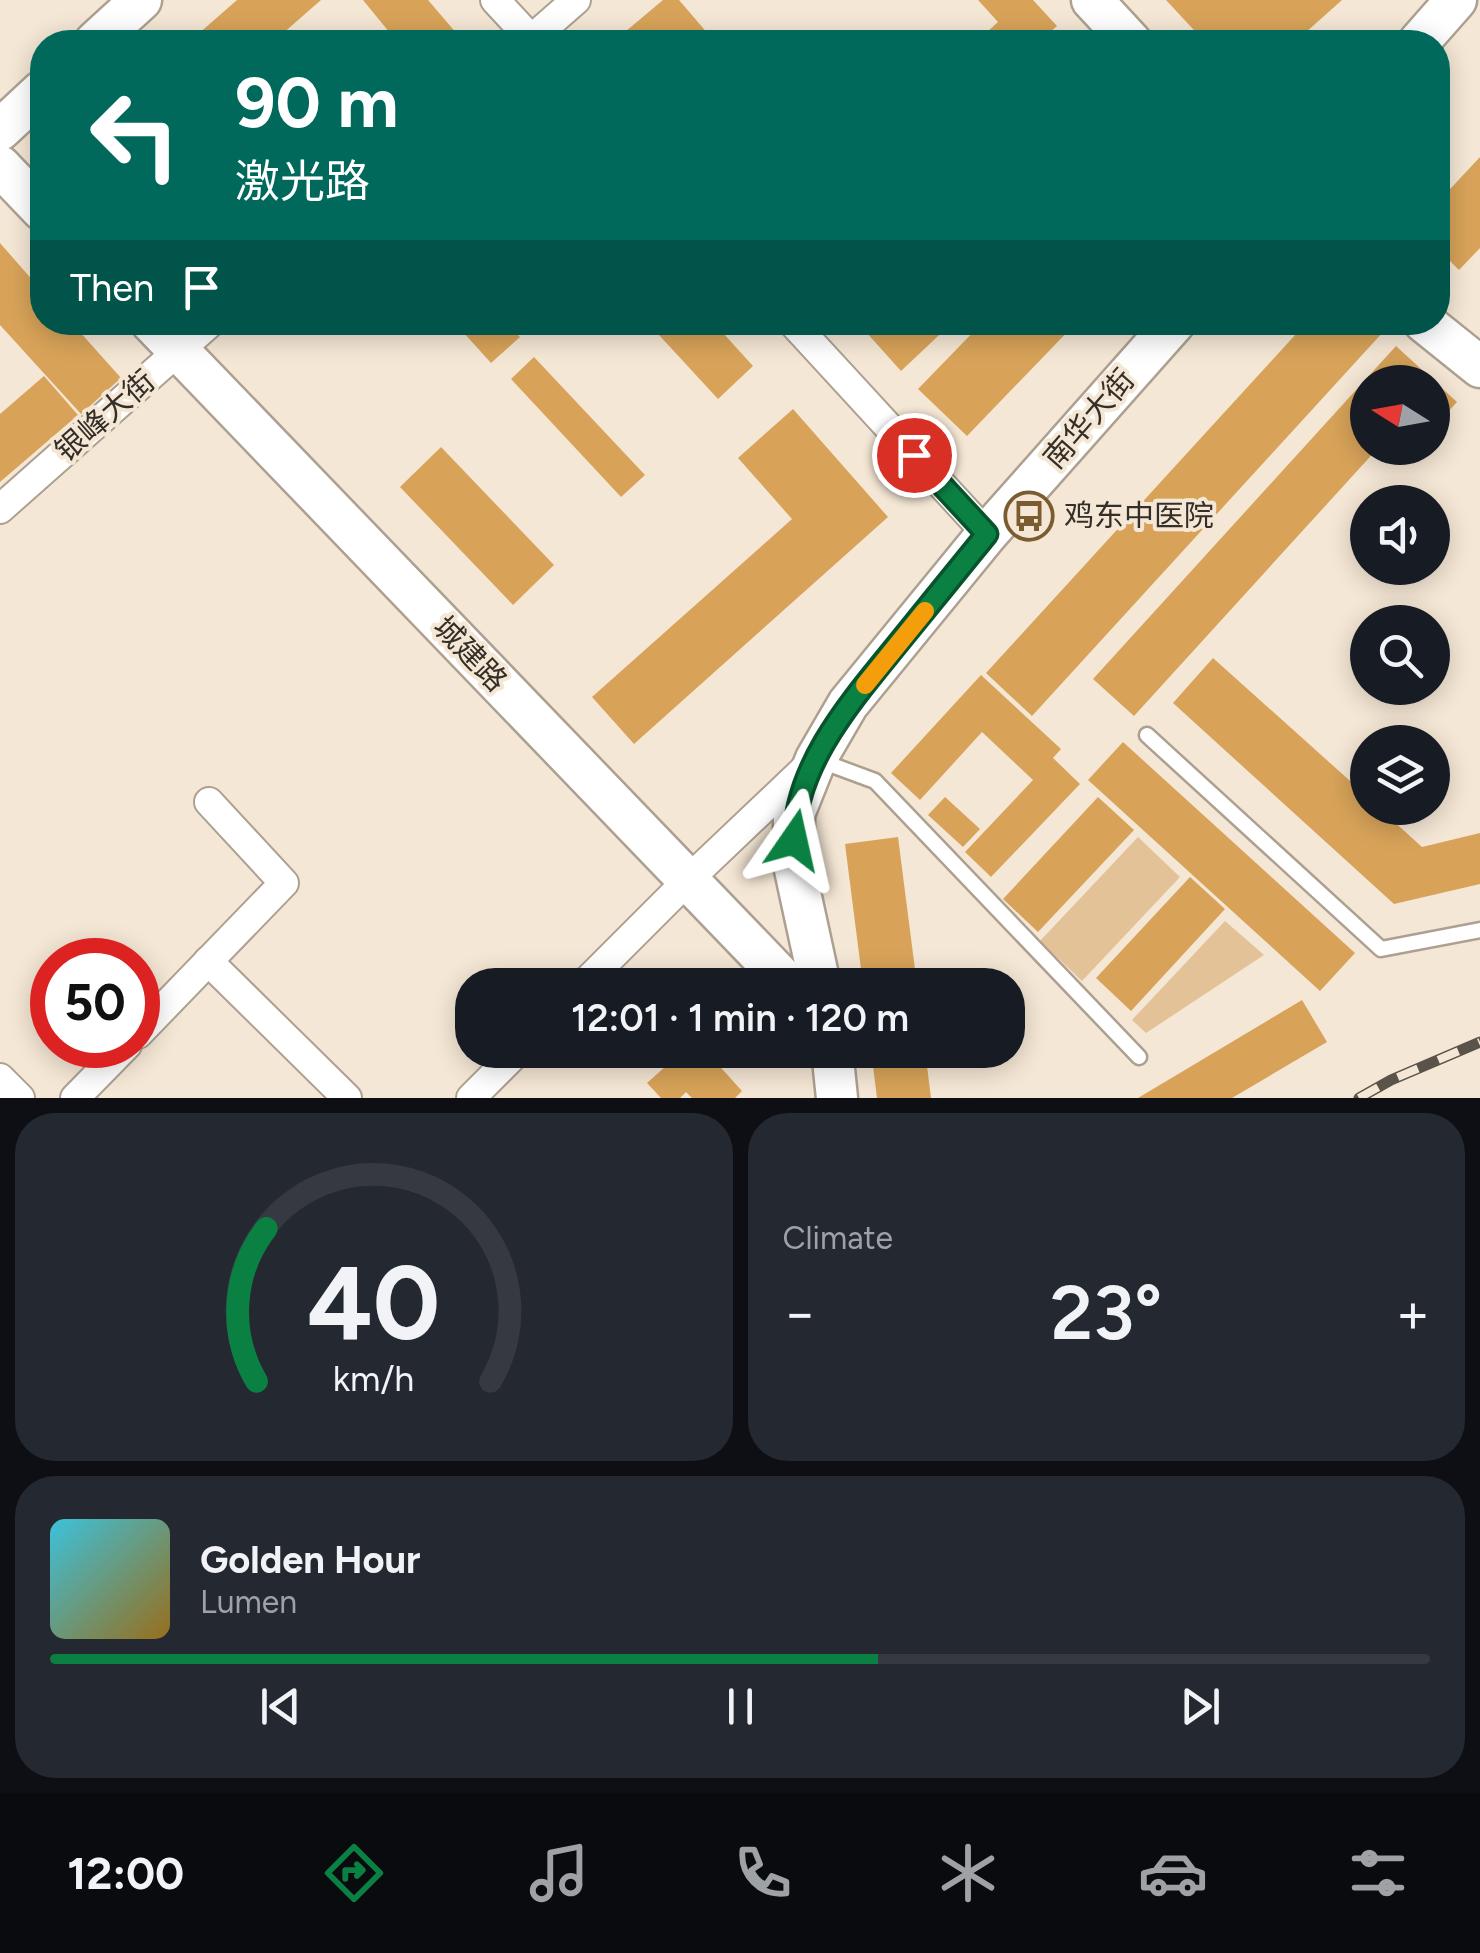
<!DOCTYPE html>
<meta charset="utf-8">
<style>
:root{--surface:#171b24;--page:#242831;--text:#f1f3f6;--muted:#9ea1a6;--line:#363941;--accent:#0b8043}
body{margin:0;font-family:Figtree,"Noto Sans SC",sans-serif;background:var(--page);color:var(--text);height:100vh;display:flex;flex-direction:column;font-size:38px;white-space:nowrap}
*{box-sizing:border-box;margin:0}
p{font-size:32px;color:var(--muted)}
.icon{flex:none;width:55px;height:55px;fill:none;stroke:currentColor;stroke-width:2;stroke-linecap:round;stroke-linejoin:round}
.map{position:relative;height:1098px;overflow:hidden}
.drawer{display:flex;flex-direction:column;gap:15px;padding:15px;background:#0d0f14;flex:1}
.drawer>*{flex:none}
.guide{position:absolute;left:30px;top:30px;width:1420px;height:305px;border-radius:40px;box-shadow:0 5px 25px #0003;background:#00695c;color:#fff;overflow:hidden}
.needle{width:65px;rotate:281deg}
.controls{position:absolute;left:1350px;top:365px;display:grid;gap:20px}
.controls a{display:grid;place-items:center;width:100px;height:100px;border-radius:50%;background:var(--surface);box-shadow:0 5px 25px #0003;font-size:50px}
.speed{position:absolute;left:30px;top:938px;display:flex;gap:20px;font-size:50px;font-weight:700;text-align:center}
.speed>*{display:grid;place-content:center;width:130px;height:130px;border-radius:50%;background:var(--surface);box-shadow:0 5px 25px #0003;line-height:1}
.speed .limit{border:15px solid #d22;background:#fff;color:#111}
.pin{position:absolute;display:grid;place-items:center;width:85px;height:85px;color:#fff;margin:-42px;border:5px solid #fff;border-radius:50%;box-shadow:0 2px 10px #0007}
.me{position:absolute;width:110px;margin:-55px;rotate:11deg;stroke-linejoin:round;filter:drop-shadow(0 0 8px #0008)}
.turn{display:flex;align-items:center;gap:35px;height:210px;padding:0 40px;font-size:45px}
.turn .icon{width:130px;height:130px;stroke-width:2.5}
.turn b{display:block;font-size:70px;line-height:85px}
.then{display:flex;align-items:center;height:95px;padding:0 40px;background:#0003;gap:20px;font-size:38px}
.big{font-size:75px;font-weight:600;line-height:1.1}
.drawer .tile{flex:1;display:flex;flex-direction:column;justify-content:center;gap:15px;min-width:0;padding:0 35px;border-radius:40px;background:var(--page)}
.drawer .dial{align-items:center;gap:0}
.dial svg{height:260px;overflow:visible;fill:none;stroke:var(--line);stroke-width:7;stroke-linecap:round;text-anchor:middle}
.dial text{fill:var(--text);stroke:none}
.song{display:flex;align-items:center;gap:30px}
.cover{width:120px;height:120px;border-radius:15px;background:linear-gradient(135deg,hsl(190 70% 55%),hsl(40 70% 35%))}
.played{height:10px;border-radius:5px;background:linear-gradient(90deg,var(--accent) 60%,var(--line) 60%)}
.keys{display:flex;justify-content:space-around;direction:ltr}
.heat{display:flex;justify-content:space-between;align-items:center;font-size:55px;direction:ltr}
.drawer .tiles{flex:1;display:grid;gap:15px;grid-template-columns:1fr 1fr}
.tile:last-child{grid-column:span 2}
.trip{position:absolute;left:455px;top:968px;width:570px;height:100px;border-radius:40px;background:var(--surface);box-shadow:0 5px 25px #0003;font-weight:600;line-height:100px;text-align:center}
.tabs{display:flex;height:160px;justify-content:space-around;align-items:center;background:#090b0e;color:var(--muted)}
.tabs .icon{width:70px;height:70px}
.tabs .current{color:var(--accent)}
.tabs b{font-size:45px;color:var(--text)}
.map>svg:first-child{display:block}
.green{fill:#e3c297}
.building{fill:#d8a359}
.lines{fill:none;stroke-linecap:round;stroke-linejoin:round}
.lane-casing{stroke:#ada090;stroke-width:19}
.street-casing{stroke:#ada090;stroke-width:32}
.secondary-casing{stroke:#ada090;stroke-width:45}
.lane{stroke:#fff;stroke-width:14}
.street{stroke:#fff;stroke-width:28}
.secondary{stroke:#fff;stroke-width:40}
.rail-casing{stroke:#5a534a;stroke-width:11}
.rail{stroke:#f5e7d5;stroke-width:8;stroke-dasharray:22;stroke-linecap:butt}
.route-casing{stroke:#07532c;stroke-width:25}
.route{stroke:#0b8043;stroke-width:18}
.slow{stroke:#f59e0b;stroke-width:18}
.labels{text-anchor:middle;stroke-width:8;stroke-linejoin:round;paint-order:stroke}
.street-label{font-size:30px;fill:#332e27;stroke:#f5e7d5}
.poi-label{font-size:30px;fill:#332e27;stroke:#f5e7d5;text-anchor:start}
</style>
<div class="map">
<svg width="1480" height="1098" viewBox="0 0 1480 1098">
<rect width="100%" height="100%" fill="#f5e7d5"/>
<g class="green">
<path d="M1138,837L1180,877L1082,981L1040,941Z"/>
<path d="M1225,921L1264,955L1146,1033L1132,1020Z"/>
</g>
<g class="building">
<path d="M237,0H321L273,42H189Z"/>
<path d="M363,0H428L464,42H389L394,38Z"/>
<path d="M663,0H679L715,42H613Z"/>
<path d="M978,0H1033L1057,26L1039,42H976L998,22Z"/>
<path d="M1166,0H1342L1295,42H1205Z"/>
<path d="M1480,157V248L1459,270L1438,249V202Z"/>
<path d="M0,243L42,291V322H71L121,378L81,414L0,325Z"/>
<path d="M454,322H514L510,326L520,337L491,363Z"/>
<path d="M647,322H713L753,366L718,399Z"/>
<path d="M857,322H953L901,371Z"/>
<path d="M983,322H1071L1074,325L967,436L918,389Z"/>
<path d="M1307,322H1375L1384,331L1032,716L986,673Z"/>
<path d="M1396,346L1457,402L1432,429V382H1368V448H1378L1134,716L1093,679Z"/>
<path d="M534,357L645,475L621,497L511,379Z"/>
<path d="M44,376L78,415L0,482V414Z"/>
<path d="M793,409L888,517L634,744L592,697L792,519L738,458Z"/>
<path d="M441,447L554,565L513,605L400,487Z"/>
<path d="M1213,658L1368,797V808H1379L1422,847L1480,833V884L1394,904L1173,703Z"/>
<path d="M981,675L1061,749L1053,758L1080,784L991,877L965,852L1033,780L982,732L920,800L891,773Z"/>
<path d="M1123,742L1355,953L1320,991L1088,780Z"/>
<path d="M945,797L980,829L963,847L928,815Z"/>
<path d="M1098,797L1134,830L1038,932L1003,899Z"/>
<path d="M898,837L917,985H863L845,844Z"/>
<path d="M1190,877L1225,909L1131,1011L1096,978Z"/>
<path d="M1302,1000L1327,1042L1232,1098H1138Z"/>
<path d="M651,1050H705L742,1091L735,1098H692L686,1092L680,1098H661L647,1083L666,1066Z"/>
<path d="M871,1050H925L931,1098H877Z"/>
</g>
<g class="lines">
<g class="lane-casing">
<g id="lane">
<path d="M1147,735L1381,949L1480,930"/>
<path d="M821,761L875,781L1139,1057"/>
</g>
</g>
<g class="street-casing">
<g id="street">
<path d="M495,0L534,42"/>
<path d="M528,42L576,0"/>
<path d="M792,322L987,534"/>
<path d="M0,509L211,322"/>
<path d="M208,961L347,1098"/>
<path d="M583,985L688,880L808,766"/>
<path d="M138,1034L284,883L209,802"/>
<path d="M0,1078L20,1098"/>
<path d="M75,1098L127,1045"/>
<path d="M471,1098L519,1050"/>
</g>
</g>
<g class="secondary-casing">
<g id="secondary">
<path d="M1092,0L1131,42"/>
<path d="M95,42L141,0"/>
<path d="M1419,42L1456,0"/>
<path d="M0,130L42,91"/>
<path d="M0,166L42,210"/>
<path d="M151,322L789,985"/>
<path d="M1424,322L1480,367"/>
<path d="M820,985L794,865V814L816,759L848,704L987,534L1175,322"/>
<path d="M832,1050L837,1098"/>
</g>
</g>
<use href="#lane" class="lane"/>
<use href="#street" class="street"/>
<use href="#secondary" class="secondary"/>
<g class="rail-casing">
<path id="rail" d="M1359,1098L1391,1080L1480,1042"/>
</g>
<use href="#rail" class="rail"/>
</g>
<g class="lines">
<g class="route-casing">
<path id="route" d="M794,840C795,763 854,698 900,641C929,605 958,570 987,534L914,455"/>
</g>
<use href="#route" class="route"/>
<path class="slow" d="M865,685L925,611"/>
</g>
<defs>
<g id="bus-ring" transform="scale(2.5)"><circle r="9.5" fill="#f5e7d5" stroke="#7b5c31" stroke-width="1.5"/><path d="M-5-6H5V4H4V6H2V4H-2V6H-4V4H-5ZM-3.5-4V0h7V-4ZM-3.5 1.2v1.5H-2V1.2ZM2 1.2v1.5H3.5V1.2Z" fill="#7b5c31"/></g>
</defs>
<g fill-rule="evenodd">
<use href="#bus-ring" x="1029" y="516"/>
</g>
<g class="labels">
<g class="street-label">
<text transform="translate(105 416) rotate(-41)" y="10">银峰大街</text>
<text transform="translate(1089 419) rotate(-49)" y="10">南华大街</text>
<text transform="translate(470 654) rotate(46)" y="10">城建路</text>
</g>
<g class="poi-label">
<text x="1064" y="526">鸡东中医院</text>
</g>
</g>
</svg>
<div class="controls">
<a><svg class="needle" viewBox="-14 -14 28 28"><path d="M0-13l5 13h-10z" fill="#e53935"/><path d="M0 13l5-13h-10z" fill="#9ea1a6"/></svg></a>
<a><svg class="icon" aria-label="sound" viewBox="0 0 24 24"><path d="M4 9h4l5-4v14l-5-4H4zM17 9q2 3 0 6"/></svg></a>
<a><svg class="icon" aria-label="search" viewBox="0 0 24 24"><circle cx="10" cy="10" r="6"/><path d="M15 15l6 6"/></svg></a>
<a><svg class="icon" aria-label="layers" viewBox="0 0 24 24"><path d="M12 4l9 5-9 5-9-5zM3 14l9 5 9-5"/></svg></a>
</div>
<div class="speed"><div class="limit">50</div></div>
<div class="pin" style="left:914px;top:455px;background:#d93025"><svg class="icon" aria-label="arrive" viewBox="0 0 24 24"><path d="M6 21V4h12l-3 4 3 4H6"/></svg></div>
<svg class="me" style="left:794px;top:840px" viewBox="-20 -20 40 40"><path d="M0-17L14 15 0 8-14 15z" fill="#0b8043" stroke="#fff" stroke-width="4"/></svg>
<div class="trip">12:01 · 1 min · 120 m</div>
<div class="guide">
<div class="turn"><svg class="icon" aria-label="left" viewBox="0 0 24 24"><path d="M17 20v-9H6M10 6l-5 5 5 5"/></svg><div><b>90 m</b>激光路</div></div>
<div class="then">Then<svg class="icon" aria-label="arrive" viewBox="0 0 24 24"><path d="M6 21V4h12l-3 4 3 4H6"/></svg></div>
</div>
</div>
<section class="drawer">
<div class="tiles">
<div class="tile dial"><svg viewBox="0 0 100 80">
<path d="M14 69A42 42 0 1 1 86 69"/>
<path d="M14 69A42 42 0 0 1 17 22" stroke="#0b8043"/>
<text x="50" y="56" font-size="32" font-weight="700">40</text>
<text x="50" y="72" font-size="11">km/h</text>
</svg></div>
<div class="tile"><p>Climate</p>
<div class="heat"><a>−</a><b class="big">23°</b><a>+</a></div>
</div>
<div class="tile">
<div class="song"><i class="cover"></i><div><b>Golden Hour</b><p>Lumen</p></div></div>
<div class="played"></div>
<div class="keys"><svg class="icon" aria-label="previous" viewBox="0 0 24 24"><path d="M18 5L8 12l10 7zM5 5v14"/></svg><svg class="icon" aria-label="pause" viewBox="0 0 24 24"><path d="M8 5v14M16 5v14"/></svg><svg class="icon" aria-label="next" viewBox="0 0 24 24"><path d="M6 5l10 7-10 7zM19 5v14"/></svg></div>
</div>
</div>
</section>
<nav class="tabs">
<b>12:00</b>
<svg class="icon current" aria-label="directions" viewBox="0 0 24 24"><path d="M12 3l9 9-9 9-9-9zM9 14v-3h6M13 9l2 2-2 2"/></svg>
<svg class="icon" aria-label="music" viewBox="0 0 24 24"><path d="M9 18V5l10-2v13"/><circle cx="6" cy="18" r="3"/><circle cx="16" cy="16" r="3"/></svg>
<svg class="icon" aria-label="phone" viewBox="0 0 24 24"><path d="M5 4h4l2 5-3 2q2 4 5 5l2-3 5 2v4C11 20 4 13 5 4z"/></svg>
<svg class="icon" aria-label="climate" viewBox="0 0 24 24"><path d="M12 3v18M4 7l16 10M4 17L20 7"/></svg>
<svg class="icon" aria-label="car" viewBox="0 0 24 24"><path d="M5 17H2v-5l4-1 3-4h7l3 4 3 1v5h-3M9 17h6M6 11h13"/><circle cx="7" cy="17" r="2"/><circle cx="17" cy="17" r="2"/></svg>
<svg class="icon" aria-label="filters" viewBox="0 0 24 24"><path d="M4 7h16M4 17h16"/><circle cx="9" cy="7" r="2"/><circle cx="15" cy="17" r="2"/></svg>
</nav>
